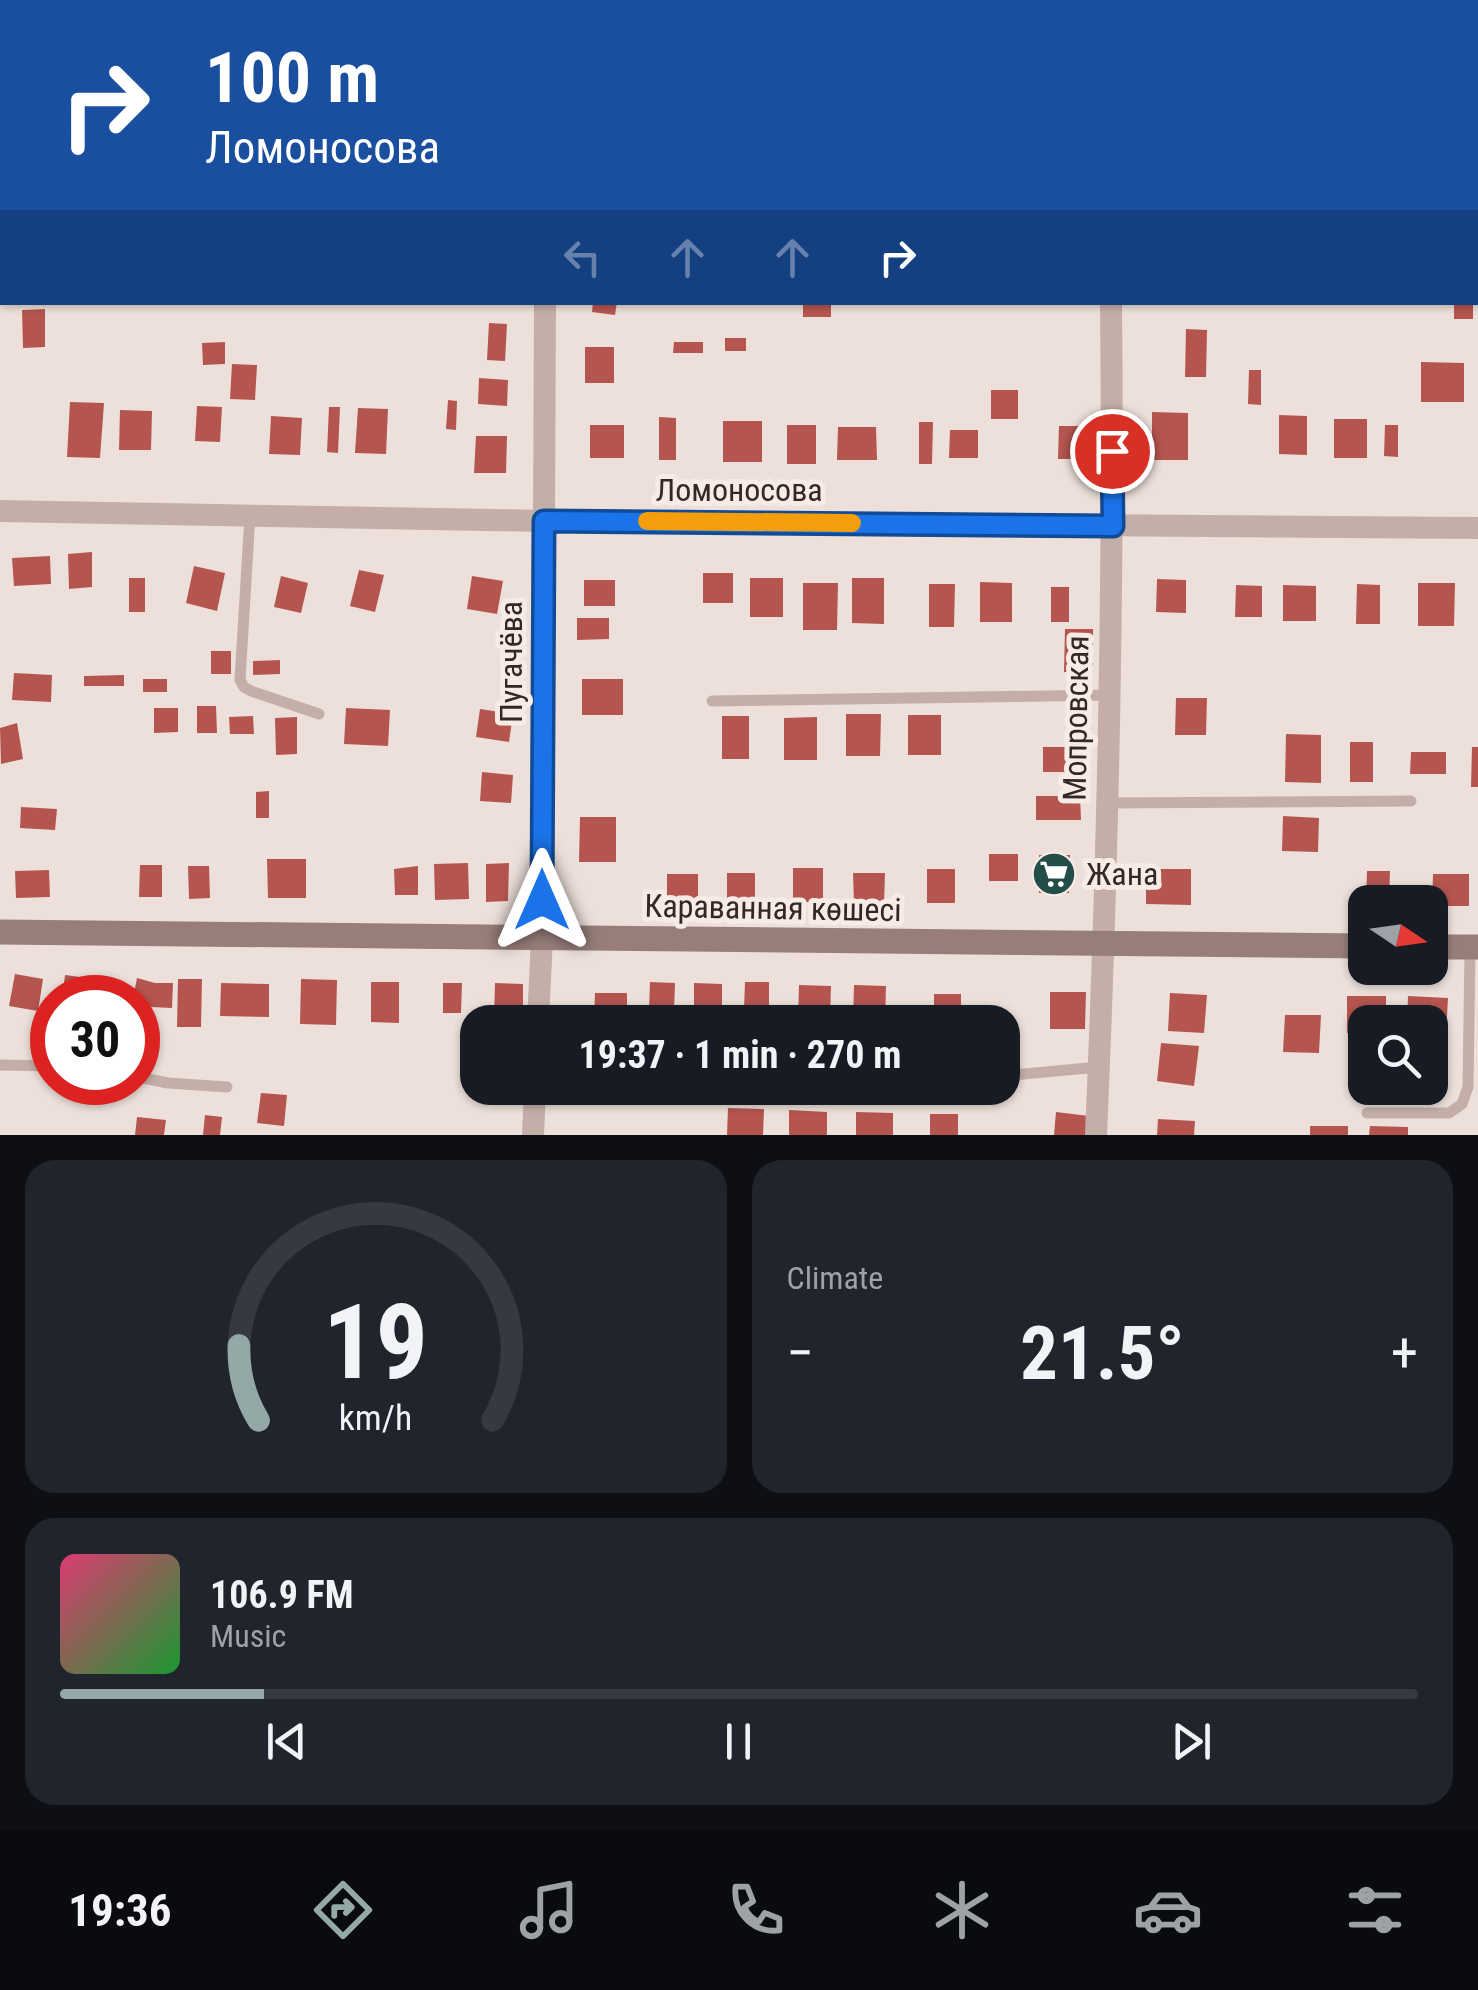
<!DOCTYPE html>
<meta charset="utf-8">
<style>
:root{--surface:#171b24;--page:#20242c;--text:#f1f3f6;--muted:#9ea1a6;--line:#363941;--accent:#94a8a8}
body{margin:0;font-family:"Roboto Condensed",sans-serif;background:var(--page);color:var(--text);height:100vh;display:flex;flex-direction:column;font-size:38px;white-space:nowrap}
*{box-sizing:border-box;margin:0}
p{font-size:32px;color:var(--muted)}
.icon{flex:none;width:55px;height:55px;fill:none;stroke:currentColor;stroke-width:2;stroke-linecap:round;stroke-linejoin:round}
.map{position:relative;height:1135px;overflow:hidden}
.sheet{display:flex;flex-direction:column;gap:25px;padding:25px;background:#0d0f14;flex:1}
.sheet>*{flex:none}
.top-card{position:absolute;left:0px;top:0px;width:1480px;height:305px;box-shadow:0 2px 8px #0004;background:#1a4fa0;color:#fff;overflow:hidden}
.needle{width:65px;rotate:103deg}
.buttons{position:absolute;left:1348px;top:885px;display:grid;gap:20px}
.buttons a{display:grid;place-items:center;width:100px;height:100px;border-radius:20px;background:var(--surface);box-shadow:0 2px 8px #0004;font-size:50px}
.speed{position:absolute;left:30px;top:975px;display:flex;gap:20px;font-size:50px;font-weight:700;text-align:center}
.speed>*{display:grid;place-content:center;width:130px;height:130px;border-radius:50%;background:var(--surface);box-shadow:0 2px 8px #0004;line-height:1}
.speed .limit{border:15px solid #d22;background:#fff;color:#111}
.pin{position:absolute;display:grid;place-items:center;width:85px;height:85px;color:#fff;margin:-42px;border:5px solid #fff;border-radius:50%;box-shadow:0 2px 10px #0007}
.me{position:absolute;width:110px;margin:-55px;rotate:0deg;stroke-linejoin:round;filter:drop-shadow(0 0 8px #0008)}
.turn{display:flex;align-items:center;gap:35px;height:210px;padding:0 40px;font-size:45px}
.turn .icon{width:130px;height:130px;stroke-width:2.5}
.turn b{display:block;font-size:70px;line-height:85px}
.lanes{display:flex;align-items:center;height:95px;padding:0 40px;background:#0003;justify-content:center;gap:50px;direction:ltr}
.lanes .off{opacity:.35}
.big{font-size:75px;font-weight:700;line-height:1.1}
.sheet .widget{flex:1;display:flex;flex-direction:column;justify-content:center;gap:15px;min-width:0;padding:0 35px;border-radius:30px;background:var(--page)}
.sheet .dial{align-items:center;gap:0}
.dial svg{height:260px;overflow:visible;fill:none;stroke:var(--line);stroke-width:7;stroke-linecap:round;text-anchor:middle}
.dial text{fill:var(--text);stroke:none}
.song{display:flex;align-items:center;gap:30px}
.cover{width:120px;height:120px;border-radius:15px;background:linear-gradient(135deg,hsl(340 70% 55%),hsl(130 70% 35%))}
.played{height:10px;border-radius:5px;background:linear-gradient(90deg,var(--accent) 15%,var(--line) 15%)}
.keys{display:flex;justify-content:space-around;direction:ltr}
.heat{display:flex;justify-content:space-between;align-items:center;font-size:55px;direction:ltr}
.sheet .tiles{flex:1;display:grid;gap:25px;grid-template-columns:1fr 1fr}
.widget:last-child{grid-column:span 2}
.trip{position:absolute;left:460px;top:1005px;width:560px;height:100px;border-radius:30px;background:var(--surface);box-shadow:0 2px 8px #0004;font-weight:700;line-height:100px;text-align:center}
.tab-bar{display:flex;height:160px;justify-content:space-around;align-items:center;background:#090b0e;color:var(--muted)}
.tab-bar .icon{width:70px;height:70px}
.tab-bar .selected{color:var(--accent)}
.tab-bar b{font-size:45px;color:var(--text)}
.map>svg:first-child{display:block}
.building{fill:#b55550}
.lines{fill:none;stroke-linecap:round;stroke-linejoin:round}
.path{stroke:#af9992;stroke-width:5;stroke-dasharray:5 5;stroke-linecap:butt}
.service{stroke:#c4afa8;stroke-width:11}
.minor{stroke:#c4afa8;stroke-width:22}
.secondary{stroke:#977e7a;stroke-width:25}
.route-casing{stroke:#114b97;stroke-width:25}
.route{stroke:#1a73e8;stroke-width:18}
.slow{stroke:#f59e0b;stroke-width:18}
.labels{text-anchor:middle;stroke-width:10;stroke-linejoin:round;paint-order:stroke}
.street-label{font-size:32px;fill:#312827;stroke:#f6ebe5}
.poi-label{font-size:32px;fill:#312827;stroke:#f6ebe5;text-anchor:start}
</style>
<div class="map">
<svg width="1478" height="1135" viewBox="0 0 1478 1135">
<rect width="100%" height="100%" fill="#ede0da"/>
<g class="building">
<path d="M593,302H617L615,315L592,312Z"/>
<rect x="803" y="302" width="28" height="15"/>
<rect x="1454" y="302" width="19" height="17"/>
<path d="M45,309V347L23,348L22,310Z"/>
<path d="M489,323L507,324L505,361L487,360Z"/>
<path d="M1186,329L1207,330L1206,377H1185Z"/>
<rect x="725" y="338" width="21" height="13"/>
<path d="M225,342V364L203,365L202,343Z"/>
<path d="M674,342H703V353H673Z"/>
<rect x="585" y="347" width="29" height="36"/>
<path d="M1421,362L1464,363V402H1421Z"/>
<path d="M232,364L257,365L255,400L230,399Z"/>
<path d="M1249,370H1261V405L1248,404Z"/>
<path d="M479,378L508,380L507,406L478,404Z"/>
<rect x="991" y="390" width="27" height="29"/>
<path d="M448,400L457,401L456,430L446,429Z"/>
<path d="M70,402L104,403L100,458L67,457Z"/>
<path d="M197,406L222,407L220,442L195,441Z"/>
<path d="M329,407H340L338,453L327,452Z"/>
<path d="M358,408L388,409L386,454L355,453Z"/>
<path d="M120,410L152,411L151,450H119Z"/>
<path d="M1152,412L1188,413V460H1152Z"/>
<path d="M1279,415L1307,416V455L1279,454Z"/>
<path d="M271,416L302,418L300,455L269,454Z"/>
<path d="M659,417L676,418V460H659Z"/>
<rect x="1334" y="419" width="33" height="39"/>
<rect x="723" y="421" width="39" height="41"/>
<path d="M919,422H933L932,464H919Z"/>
<rect x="590" y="425" width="34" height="33"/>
<rect x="787" y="425" width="29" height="39"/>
<path d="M1385,425H1398V457L1384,456Z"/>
<path d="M1059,426H1086V459H1058Z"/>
<path d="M838,427H876L877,460H837Z"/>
<path d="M950,430H978V458H949Z"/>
<path d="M476,436H507L506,473H474Z"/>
<path d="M92,552V587L69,589L68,554Z"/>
<path d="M50,556L51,584L14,586L12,558Z"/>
<path d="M194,566L225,573L217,611L186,603Z"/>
<path d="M359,570L384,575L375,612L350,606Z"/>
<rect x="703" y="573" width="30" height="30"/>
<path d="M281,576L308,583L301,613L274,607Z"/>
<path d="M472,576L503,581L497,614L467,609Z"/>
<rect x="129" y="578" width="16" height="34"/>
<rect x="750" y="578" width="33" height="39"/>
<path d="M852,578H884V624L852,623Z"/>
<path d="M1157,579L1186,580V613L1156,612Z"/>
<rect x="584" y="580" width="31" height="26"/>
<path d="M980,582L1012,583V622H980Z"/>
<path d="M803,583H838L837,630H803Z"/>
<path d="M1418,583H1455L1454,626H1418Z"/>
<path d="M929,584H955L954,627H929Z"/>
<path d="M1357,584L1380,585V624H1356Z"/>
<path d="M1236,585L1262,586V617H1235Z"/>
<path d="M1283,585L1316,586V621H1283Z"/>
<rect x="1051" y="587" width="18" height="35"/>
<path d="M577,618H609V639L577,640Z"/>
<path d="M1065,629H1093V672H1064Z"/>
<rect x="211" y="651" width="20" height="23"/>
<path d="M280,660V674L253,675V661Z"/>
<path d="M14,673L52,675L51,702L12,700Z"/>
<path d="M124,675V686H84V676Z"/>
<rect x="143" y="679" width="24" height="13"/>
<rect x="582" y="679" width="41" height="36"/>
<path d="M1176,698H1207L1206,735H1175Z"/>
<path d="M197,706H216L217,733H197Z"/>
<path d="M154,708H178V732L154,733Z"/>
<path d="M346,708L390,710L388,746L344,744Z"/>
<path d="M480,709L513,714L509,742L476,737Z"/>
<path d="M846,714H881L880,756H846Z"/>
<rect x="908" y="715" width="33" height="40"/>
<path d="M253,716L254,734H230L229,717Z"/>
<rect x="722" y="716" width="27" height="43"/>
<path d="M297,717V754L276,755L275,718Z"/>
<path d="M817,717V760H784V718Z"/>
<path d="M17,723L23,759L1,764L0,728Z"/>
<path d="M1286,734L1321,735V783L1285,782Z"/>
<rect x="1350" y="742" width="23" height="40"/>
<rect x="1043" y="747" width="34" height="25"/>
<path d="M1472,747H1478V787H1471Z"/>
<path d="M1411,752H1446V774H1410Z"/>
<path d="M482,772L513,775L511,803L480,801Z"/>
<path d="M269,791V818H256V792Z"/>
<path d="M1036,796H1080L1081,820H1036Z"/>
<path d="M21,807L57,809L55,830L20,828Z"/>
<path d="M1283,816L1319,818L1318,852L1282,851Z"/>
<path d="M580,817H616V862H579Z"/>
<rect x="989" y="854" width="29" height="27"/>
<path d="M1039,855H1070L1069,893H1039Z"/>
<path d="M267,859H306V898H268Z"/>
<path d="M468,863L469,899L435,900L434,864Z"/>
<path d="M509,863L508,901L486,902V864Z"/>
<path d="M140,865H162V897H139Z"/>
<path d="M188,866H209L210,898L189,899Z"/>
<path d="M418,866V895H395L394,869Z"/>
<rect x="793" y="868" width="30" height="34"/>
<rect x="927" y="869" width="28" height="34"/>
<path d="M1146,869H1191V905L1146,904Z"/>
<path d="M49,870L50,897L16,898L15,871Z"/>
<path d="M1367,871H1390L1389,902H1366Z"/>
<rect x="727" y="873" width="28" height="27"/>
<path d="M853,873H885L884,904H854Z"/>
<rect x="667" y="874" width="31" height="31"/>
<path d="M1433,874H1469V906H1432Z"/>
<path d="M15,974L43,979L38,1011L9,1006Z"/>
<path d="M65,975L80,977L77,998H62Z"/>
<path d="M137,978L155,983H173L172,1008L151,1007L148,1023L138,1021V998H133Z"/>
<path d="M178,979H202L201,1027H177Z"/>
<path d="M301,979L337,980L336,1025L300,1024Z"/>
<path d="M371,982H399V1023L371,1022Z"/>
<path d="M650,982L675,983L674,1011L649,1010Z"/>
<path d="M745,982H769V1010H744Z"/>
<path d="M221,983L269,984V1017L220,1016Z"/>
<path d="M443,983H462L461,1013H443Z"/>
<path d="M495,983L523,984V1018H494Z"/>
<path d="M694,983L722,984V1010H694Z"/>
<path d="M799,985L831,986L830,1021H798Z"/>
<path d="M854,985L886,986L885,1022H853Z"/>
<path d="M1050,992H1086L1085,1029H1050Z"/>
<path d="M595,993H627V1018H594Z"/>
<path d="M1170,993L1207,995L1204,1033L1168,1031Z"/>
<rect x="934" y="994" width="27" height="28"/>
<path d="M1347,996H1386V1022H1365V1033H1347Z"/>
<path d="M1408,996L1448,998L1446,1035H1430V1022H1407Z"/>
<path d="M1285,1015H1321L1319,1053L1283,1052Z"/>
<path d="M1161,1043L1199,1046L1194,1086L1157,1081Z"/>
<path d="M261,1093L287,1095L284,1126L257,1123Z"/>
<path d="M728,1108L764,1109L763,1135H727Z"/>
<path d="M789,1110L827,1112V1135H789Z"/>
<path d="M856,1112L893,1113V1135H856Z"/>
<path d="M1056,1112L1089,1116L1087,1135H1054Z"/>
<rect x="930" y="1114" width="28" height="21"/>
<path d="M205,1115L222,1117L220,1135H203Z"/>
<path d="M137,1117L166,1120L164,1135H135Z"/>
<path d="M1158,1119L1195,1121L1194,1135H1157Z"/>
<rect x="1310" y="1126" width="38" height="9"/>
<path d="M1370,1126L1408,1127V1135H1369Z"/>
</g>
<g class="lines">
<g class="path">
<path d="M72,2L80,0"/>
<path d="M0,25H2"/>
</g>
<g class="service">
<path d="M600,2L606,0"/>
<path d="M250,515L240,680L244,687L251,691L319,714"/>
<path d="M712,701L1109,695"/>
<path d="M1107,803L1411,801"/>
<path d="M0,1065L52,1066"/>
<path d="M1002,1076L1099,1067"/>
<path d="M138,1077L168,1083L227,1087"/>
<path d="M768,1096L867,1088"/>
<path d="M1367,1113H1449L1462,1104L1468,1087L1470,947"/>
</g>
<g class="minor">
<path d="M1101,0V2"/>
<path d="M0,270H2"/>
<path d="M0,511L544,521L1478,528"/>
<path d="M538,1022L542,938L545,302"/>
<path d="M533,1135L535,1088"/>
<path d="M1096,1135C1108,858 1114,580 1111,302"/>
</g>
<g class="secondary">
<path d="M0,932L1365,946"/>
<path d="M1430,947H1478"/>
</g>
</g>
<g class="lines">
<g class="route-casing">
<path id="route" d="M542,900L544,521L1113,526L1112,451"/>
</g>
<use href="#route" class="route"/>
<path class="slow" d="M647,521L852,523"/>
</g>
<defs>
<g id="supermarket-disc" transform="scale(2.25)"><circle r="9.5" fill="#224d48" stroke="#f6ebe5"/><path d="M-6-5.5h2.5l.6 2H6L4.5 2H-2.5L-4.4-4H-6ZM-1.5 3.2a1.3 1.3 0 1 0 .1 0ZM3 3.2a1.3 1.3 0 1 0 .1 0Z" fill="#fff"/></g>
</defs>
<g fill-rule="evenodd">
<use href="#supermarket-disc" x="1054" y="874"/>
</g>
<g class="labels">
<g class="street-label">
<text x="739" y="501">Ломоносова</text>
<text transform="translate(511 662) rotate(-90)" y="11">Пугачёва</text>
<text transform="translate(1076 718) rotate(-89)" y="11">Мопровская</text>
<text transform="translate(773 908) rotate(1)" y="11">Караванная көшесі</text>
</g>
<g class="poi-label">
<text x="1086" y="885">Жана</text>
</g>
</g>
</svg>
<div class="buttons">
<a><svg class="needle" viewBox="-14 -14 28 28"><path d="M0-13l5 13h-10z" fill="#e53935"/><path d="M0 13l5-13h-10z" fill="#9ea1a6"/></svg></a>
<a><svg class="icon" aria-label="search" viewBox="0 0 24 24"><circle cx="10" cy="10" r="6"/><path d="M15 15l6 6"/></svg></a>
</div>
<div class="speed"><div class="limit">30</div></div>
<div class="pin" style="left:1112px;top:451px;background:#d93025"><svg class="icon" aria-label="arrive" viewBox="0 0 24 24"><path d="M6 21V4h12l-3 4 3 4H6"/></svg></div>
<svg class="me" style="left:542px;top:900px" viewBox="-20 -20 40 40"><path d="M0-17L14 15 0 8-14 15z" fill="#1a73e8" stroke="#fff" stroke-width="4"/></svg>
<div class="trip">19:37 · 1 min · 270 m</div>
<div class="top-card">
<div class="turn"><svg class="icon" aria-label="right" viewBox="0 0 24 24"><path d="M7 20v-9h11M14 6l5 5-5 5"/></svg><div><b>100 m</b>Ломоносова</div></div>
<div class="lanes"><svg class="icon off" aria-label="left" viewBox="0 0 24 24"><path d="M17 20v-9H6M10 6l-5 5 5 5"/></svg><svg class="icon off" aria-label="ahead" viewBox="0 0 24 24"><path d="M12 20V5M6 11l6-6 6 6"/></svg><svg class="icon off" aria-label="ahead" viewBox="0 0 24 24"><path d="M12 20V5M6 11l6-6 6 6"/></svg><svg class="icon" aria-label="right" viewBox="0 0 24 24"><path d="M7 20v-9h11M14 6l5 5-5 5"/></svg></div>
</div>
</div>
<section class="sheet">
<div class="tiles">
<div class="widget dial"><svg viewBox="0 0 100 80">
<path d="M14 69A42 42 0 1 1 86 69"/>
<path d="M14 69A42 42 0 0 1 8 46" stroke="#94a8a8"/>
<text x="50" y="56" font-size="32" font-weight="700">19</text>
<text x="50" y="72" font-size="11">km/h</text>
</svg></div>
<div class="widget"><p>Climate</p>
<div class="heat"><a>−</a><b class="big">21.5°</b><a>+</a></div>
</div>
<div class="widget">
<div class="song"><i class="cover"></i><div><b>106.9 FM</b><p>Music</p></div></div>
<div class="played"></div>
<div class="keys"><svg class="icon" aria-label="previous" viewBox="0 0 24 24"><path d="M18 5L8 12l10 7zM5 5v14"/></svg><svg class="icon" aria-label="pause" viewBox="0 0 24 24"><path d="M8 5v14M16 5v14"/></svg><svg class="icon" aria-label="next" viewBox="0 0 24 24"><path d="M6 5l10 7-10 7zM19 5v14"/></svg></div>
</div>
</div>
</section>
<nav class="tab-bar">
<b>19:36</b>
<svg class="icon selected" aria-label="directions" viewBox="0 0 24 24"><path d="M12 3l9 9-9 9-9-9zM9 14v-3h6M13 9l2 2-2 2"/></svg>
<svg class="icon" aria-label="music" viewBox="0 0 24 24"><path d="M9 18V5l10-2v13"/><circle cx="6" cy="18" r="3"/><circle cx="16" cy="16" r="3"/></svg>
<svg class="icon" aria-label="phone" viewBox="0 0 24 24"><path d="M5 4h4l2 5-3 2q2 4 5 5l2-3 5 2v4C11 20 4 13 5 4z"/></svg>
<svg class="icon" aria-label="climate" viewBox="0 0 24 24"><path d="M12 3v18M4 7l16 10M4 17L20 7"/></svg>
<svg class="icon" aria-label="car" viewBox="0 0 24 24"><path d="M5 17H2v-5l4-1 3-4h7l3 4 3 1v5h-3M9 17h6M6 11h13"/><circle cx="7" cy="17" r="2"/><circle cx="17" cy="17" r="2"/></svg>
<svg class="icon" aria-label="filters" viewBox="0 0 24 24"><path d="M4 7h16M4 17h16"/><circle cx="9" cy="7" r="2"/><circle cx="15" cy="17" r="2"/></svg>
</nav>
